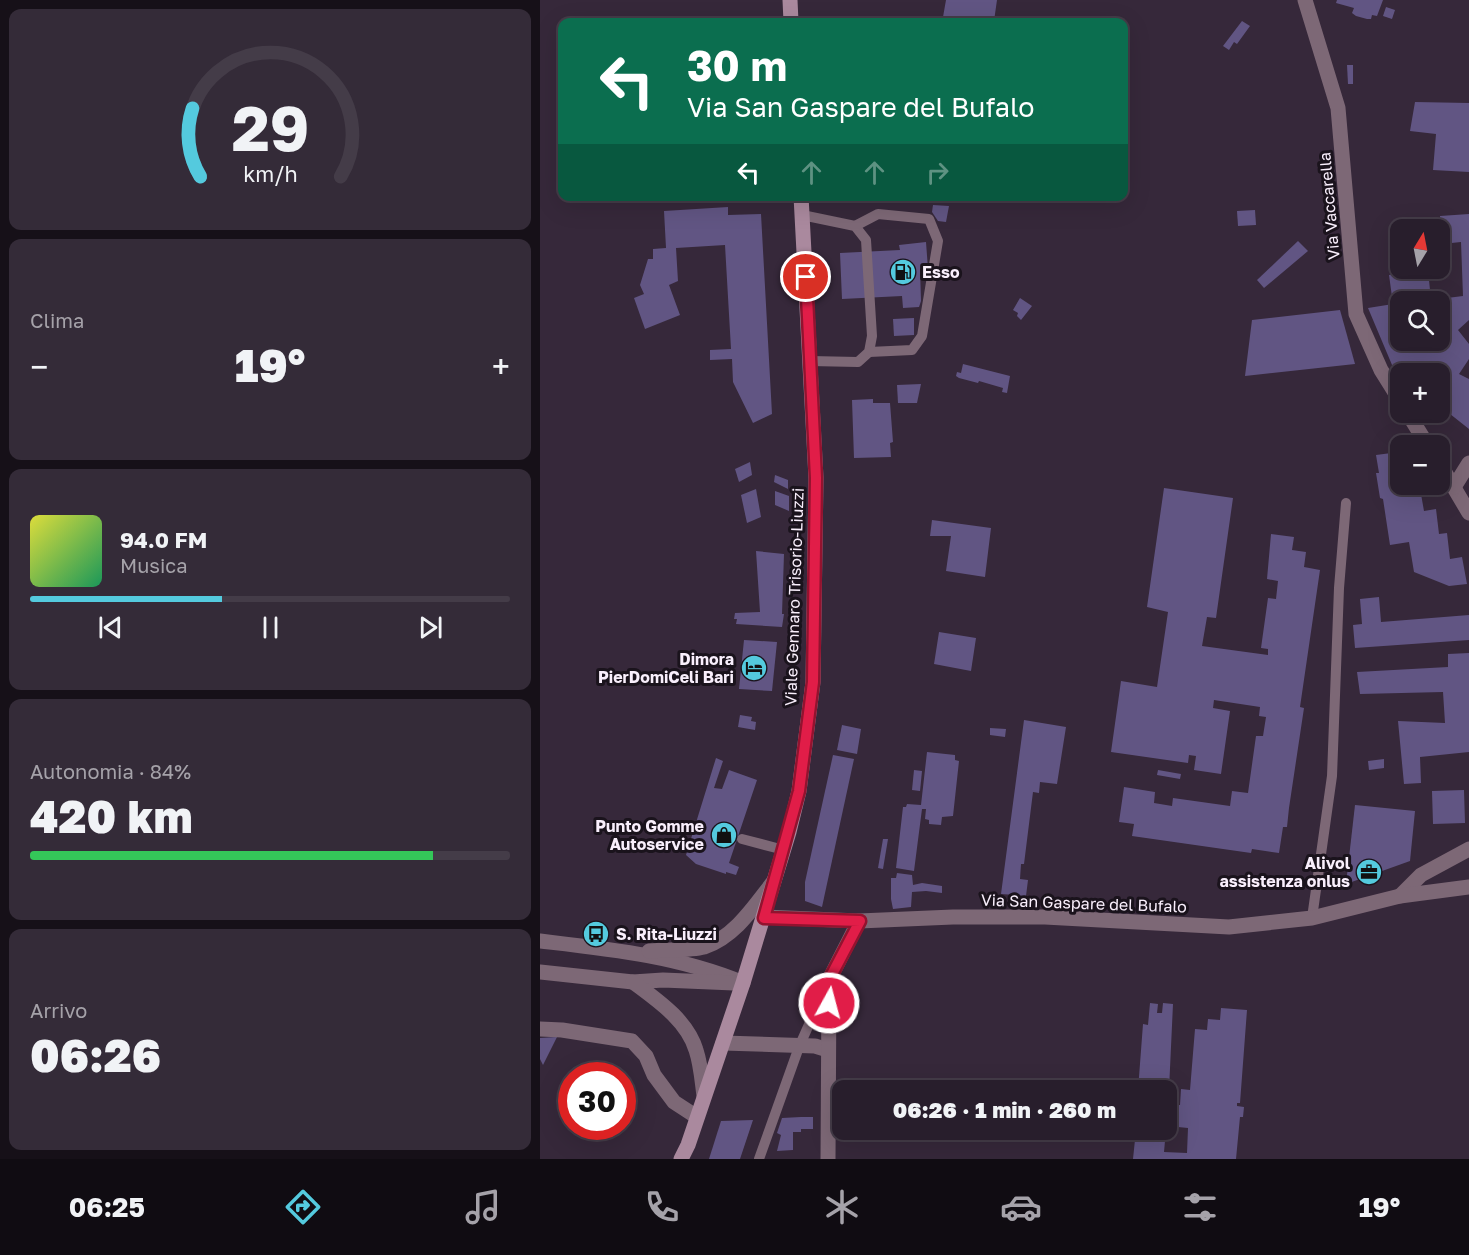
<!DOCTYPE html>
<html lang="it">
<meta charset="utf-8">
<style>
:root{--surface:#281e2c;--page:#342b38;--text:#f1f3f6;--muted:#a5a2a9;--line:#443c48;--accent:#54cade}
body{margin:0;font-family:"Golos Text",sans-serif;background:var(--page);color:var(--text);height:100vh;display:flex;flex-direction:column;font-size:22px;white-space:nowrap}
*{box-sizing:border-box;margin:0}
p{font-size:20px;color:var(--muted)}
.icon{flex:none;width:33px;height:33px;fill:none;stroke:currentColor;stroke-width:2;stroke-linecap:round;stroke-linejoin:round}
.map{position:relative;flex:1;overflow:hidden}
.drawer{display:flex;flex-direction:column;gap:9px;padding:9px;background:#161018;width:540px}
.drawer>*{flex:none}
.hud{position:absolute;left:18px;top:18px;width:570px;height:183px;border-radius:12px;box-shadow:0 6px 24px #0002,0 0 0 2px var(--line);background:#0b6e4f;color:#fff;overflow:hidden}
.needle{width:39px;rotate:10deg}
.tools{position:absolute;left:850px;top:219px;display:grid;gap:12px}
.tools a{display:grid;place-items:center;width:60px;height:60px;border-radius:12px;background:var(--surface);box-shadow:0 6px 24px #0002,0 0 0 2px var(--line);font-size:30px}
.speed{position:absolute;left:18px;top:1062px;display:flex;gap:12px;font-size:30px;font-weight:700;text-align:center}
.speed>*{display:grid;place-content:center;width:78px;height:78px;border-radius:50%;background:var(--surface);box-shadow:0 6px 24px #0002,0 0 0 2px var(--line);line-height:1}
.speed .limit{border:9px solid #d22;background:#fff;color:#111}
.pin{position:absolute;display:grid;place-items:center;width:51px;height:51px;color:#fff;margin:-26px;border:3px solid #fff;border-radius:50%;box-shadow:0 2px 6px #0007}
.me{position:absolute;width:66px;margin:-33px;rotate:7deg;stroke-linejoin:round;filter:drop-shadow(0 0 4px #0008)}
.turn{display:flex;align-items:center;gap:21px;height:126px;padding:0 30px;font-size:27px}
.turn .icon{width:78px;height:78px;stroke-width:2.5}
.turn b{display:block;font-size:42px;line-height:51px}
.lanes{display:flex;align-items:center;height:57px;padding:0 30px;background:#0003;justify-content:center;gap:30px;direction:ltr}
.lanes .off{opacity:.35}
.big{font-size:45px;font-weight:800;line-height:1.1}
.drawer .card{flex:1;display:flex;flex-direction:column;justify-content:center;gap:9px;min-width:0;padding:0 21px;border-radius:12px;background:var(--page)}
.drawer .dial{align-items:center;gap:0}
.dial svg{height:156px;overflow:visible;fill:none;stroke:var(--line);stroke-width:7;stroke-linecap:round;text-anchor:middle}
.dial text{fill:var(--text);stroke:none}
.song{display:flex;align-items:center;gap:18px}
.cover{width:72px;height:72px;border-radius:9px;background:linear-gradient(135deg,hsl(60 70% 55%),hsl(150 70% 35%))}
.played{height:6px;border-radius:3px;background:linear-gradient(90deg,var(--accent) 40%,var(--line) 40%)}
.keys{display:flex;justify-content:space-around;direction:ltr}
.heat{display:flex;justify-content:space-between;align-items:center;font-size:33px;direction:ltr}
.charge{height:9px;border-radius:4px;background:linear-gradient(90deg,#34c759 84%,var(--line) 0)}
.trip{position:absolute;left:292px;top:1080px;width:345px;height:60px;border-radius:12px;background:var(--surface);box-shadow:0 6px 24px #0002,0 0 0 2px var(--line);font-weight:800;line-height:60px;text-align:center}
.tab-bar{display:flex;height:96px;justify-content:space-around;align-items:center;background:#100c12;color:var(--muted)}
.tab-bar .icon{width:42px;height:42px}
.tab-bar .selected{color:var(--accent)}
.tab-bar b{font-size:27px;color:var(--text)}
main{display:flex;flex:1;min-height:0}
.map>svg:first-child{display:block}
.building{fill:#615583;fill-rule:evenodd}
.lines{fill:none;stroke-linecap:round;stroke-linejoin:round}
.service{stroke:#7d6876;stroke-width:10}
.minor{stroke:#7d6876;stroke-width:15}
.secondary{stroke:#aa899e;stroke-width:15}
.route-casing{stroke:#92132f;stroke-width:15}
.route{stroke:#e11d48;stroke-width:10}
.labels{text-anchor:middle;stroke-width:6;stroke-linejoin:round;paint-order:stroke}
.street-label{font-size:16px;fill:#f9effc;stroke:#1a131c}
.poi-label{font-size:16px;font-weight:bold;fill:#f9effc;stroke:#1a131c;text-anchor:end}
</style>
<main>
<section class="drawer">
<div class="card dial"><svg viewBox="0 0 100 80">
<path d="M14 69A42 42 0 1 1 86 69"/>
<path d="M14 69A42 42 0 0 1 10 34" stroke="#54cade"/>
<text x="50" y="56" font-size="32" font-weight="700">29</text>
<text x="50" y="72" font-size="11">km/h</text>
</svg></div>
<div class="card"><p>Clima</p>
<div class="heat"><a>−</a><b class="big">19°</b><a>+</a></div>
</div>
<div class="card">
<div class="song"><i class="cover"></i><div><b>94.0 FM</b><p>Musica</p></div></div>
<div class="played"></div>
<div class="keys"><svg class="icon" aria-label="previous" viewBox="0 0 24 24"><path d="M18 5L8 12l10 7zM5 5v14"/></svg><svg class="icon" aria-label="pause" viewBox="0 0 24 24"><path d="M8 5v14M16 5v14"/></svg><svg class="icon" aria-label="next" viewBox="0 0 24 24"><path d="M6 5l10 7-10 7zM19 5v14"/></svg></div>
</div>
<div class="card"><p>Autonomia · 84%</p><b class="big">420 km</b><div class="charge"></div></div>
<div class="card"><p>Arrivo</p><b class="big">06:26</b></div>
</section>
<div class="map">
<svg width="929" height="1159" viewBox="0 0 929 1159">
<rect width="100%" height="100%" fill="#36283a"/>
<g class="building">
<path d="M406,0H457L454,21L408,22L409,18L403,17Z"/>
<path d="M797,0H843L837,16L832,15L831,19H827L816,16L812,13L814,8L796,3Z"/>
<path d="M846,7L855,10L852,19L843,16Z"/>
<path d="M702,21L710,26L697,44L694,42L689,50L683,46Z"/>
<path d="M807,65H813V84H808Z"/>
<path d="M875,102L929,103V172L893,170L896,134L870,131Z"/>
<path d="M393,205L409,206L406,222L398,221L392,212Z"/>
<path d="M188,207V215L221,214L232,414L213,423L193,382L192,359L170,360V350L191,349L185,245L136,248L138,281L129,285L140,315L105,329L94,298L104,294L100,285L108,259H113V249L126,248L124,211Z"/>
<path d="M715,210L716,225L698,226L697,211Z"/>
<path d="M929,214V320L918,330L929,344V359L919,374L929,379V429L900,406V374H861V381L855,372L828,308L853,304L849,275L888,270L891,300L923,296L921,242L902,244L900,216ZM861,302H900V340H861Z"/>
<path d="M758,241L768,251L724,288L717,280Z"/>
<path d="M386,242L388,269H380L381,301L379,307L363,308L362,296L302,299L300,253L360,250L359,245Z"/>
<path d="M480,298L492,306L481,320L477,316L478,313L473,310Z"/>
<path d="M800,310L815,364L705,376L712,320Z"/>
<path d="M374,318V335L354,336L353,319Z"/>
<path d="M423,364L470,376L467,393L462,392L463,388L439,381L438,383L419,378L416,376L417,372L421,373Z"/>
<path d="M381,384L377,403H358L357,385Z"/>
<path d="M333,399V403H350L353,442L350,443L351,457L314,458L312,400Z"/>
<path d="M859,452L861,484H873L874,495L881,494L884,511L896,509L899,534L907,533L910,559L922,557L927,584L909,586L874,572L869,542L850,545L843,499L840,498L836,473H839L836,455Z"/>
<path d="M210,462L212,475L199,482L195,469Z"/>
<path d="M235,475L248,480V489L234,482Z"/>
<path d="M624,488L693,498L676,618L667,617L662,646L728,655V649L721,648L728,598L736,599L738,581L727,579L731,534L754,537L752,550L766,552L764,567L780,570L760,707L764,708L749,808L747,827H743L739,853L712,849L711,853L592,836L594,824L579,822L584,787L615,792L614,803L632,806L633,798L690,806L692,791L708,793L716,736H723L726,717L719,716L720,707L674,700L673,708L690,711L681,774L654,770L656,756L649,755L648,763L571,752L581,681L617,687L628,612L607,607Z"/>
<path d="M216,489L221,517L207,523L201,495Z"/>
<path d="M235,491L249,496V511L235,505Z"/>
<path d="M392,520L451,528L445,577L406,571L411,536H390Z"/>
<path d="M216,551L244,554L242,614H244L242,627L196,624L197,619H194L195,613L220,612Z"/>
<path d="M839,597L841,622L929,615V640L815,648L813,625L822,624L820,599Z"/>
<path d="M399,632L436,638L431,671L394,664Z"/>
<path d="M204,640L237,642L232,691L199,689Z"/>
<path d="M929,653V752L880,757L881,783L864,784L858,721L905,723L903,692L820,694L817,672L908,667V654Z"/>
<path d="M200,715L212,717L211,721L216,722L215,730L198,727Z"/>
<path d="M484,720L526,727L517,784L500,782L499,793L493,792L484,864H481L480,879L488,880L486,896L461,894Z"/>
<path d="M302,725L321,729L317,754L297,750Z"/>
<path d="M450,728L466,729L465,737L450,735Z"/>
<path d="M387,752L415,755V760L419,761L413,816L402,817L401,825L389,824V820L385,819L386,809H382L374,871L356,868L363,807H366L367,804L381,805Z"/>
<path d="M293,755L314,759L282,907L265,901V882Z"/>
<path d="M176,758L183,761L174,788L182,789L189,770L217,780L189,863L199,867L196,875L186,872V874L156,864L146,855Z"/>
<path d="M844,759V768L829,770L828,761Z"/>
<path d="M374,770L382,771L380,791L372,790Z"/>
<path d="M618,770L641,774L640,779L617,775Z"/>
<path d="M924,790L925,823L893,824L892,791Z"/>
<path d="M815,805L875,811L870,861L806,884Z"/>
<path d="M343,839H348L343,869L338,868Z"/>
<path d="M357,873L372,875L373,885L382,883L402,886V893L386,891L372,892L371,907L353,909L351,899V878H356Z"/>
<path d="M610,1003L618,1004L617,1013H622L623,1003L633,1004L629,1090H598L603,1024L608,1025Z"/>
<path d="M681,1008L707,1010L700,1103H697V1106L704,1107L703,1117H700L696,1159H593L596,1130H626L624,1152L647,1153L648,1128L638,1127L639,1118L627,1117V1104L640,1105L641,1089L650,1090L655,1029L667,1030L668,1019L680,1020Z"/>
<path d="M17,1037L3,1065L0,1059V1038Z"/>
<path d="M261,1117H273V1129H261V1132H253V1150L237,1151L241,1135L237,1133L242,1118Z"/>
<path d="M213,1120L200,1159H169L181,1121Z"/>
</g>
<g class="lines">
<g class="service">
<path d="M262,215L315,226L326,240L332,336L329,352L318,362L270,361"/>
<path d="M315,226L338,214L389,219L398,241L382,336L372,350L329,352"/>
<path d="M202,839L244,850"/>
<path d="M772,918L792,776L799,588L806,503"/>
<path d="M219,1159L259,1047L286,986"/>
</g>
<g class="minor">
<path d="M765,0L798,108L816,314L841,370L861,402"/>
<path d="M867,412L888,446"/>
<path d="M900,464L929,513"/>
<path d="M914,487L929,463"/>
<path d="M860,896L881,875L929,849"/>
<path d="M224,917L319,921L413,917H505L689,927L772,918L860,896L929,887"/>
<path d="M0,941C69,949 138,956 203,983"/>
<path d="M109,951C125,949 149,951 164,947C195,937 215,905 234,881"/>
<path d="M0,972L93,982L123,980L194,983"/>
<path d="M93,982C117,1000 147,1020 156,1050C161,1065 162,1081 164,1096"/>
<path d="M0,1029L22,1030L92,1041L106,1056L114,1075L134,1102L157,1117"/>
<path d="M183,1043L275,1046L288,1050"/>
<path d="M288,1159L289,980L319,921"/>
</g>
<g class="secondary">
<path d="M250,0L251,22"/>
<path d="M141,1159L148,1145L203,983L249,832L259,791L273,682L276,478L261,196"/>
</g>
</g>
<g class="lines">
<g class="route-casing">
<path id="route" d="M266,277L276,478L273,682L259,791L224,918L320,921L289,980V1003"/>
</g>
<use href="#route" class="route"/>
</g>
<defs>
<g id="fuel-disc" transform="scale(1.35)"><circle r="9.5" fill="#54cade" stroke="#1a131c"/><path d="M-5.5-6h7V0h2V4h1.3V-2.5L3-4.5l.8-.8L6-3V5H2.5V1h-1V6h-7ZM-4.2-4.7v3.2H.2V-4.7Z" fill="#111"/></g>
<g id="hotel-disc" transform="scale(1.35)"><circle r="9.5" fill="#54cade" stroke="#1a131c"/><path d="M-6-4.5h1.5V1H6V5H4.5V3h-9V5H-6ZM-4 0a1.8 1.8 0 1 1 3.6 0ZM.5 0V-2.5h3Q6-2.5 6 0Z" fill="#111"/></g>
<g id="shop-disc" transform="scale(1.35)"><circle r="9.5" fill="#54cade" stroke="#1a131c"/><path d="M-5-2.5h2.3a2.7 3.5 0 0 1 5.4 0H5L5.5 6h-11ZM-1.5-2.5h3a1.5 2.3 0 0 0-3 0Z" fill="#111"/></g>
<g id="office-disc" transform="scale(1.35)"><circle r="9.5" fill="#54cade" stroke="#1a131c"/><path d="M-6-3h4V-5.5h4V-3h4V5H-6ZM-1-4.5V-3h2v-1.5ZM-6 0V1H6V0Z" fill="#111"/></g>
<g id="bus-disc" transform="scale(1.35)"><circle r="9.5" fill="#54cade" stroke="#1a131c"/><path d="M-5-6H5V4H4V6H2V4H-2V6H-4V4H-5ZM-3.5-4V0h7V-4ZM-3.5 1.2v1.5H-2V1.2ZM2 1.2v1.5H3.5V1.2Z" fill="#111"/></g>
</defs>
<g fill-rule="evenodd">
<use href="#fuel-disc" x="363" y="272"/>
<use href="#hotel-disc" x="214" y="668"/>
<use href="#shop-disc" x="184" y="835"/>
<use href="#office-disc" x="829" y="872"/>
<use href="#bus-disc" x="56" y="934"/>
</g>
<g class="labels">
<g class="street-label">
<text transform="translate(789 206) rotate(-95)" y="6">Via Vaccarella</text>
<text transform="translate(254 597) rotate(-88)" y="6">Viale Gennaro Trisorio-Liuzzi</text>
<text transform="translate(544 903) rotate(2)" y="6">Via San Gaspare del Bufalo</text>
</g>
<g class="poi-label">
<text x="382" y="278" text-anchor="start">Esso</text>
<text x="194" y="665">Dimora<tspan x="194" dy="18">PierDomiCeli Bari</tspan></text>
<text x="164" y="832">Punto Gomme<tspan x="164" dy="18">Autoservice</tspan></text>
<text x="810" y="869">Alivol<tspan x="810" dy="18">assistenza onlus</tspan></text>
<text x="76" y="940" text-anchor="start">S. Rita-Liuzzi</text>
</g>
</g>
</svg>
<div class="tools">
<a><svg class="needle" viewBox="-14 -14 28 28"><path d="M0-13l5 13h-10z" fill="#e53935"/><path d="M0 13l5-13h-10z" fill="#a5a2a9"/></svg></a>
<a><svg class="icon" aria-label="search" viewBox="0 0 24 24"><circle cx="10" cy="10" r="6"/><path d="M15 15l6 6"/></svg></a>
<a>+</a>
<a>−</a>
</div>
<div class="speed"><div class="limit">30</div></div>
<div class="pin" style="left:266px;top:277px;background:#d93025"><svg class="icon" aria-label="arrive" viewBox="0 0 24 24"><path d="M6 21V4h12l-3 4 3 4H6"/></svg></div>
<svg class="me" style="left:289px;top:1003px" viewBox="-20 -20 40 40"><circle r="17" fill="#e11d48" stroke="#fff" stroke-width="3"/><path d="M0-11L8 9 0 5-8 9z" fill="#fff"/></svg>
<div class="trip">06:26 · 1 min · 260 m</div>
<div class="hud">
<div class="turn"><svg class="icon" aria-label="left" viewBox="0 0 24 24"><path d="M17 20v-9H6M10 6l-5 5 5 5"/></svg><div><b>30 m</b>Via San Gaspare del Bufalo</div></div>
<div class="lanes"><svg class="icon" aria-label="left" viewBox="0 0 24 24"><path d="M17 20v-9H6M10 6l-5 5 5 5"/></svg><svg class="icon off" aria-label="ahead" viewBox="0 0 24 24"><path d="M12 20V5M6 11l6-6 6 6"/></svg><svg class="icon off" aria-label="ahead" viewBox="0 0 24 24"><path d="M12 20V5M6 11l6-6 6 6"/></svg><svg class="icon off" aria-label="right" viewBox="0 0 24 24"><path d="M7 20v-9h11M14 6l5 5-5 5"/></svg></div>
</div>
</div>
</main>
<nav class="tab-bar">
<b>06:25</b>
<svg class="icon selected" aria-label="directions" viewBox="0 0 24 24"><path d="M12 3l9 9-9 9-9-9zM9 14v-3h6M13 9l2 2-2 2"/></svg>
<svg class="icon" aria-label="music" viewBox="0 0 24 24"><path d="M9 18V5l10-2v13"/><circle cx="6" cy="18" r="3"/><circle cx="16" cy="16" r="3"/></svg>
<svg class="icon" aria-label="phone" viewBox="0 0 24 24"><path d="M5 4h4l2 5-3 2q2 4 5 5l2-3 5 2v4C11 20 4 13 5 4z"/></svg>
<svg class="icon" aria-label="climate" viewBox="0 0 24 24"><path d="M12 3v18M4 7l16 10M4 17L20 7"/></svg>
<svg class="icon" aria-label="car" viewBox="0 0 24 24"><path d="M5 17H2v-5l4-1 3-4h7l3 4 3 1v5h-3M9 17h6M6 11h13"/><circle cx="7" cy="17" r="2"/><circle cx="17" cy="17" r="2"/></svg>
<svg class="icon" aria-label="filters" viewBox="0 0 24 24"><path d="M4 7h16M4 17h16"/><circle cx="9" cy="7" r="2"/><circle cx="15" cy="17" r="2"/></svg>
<b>19°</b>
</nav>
